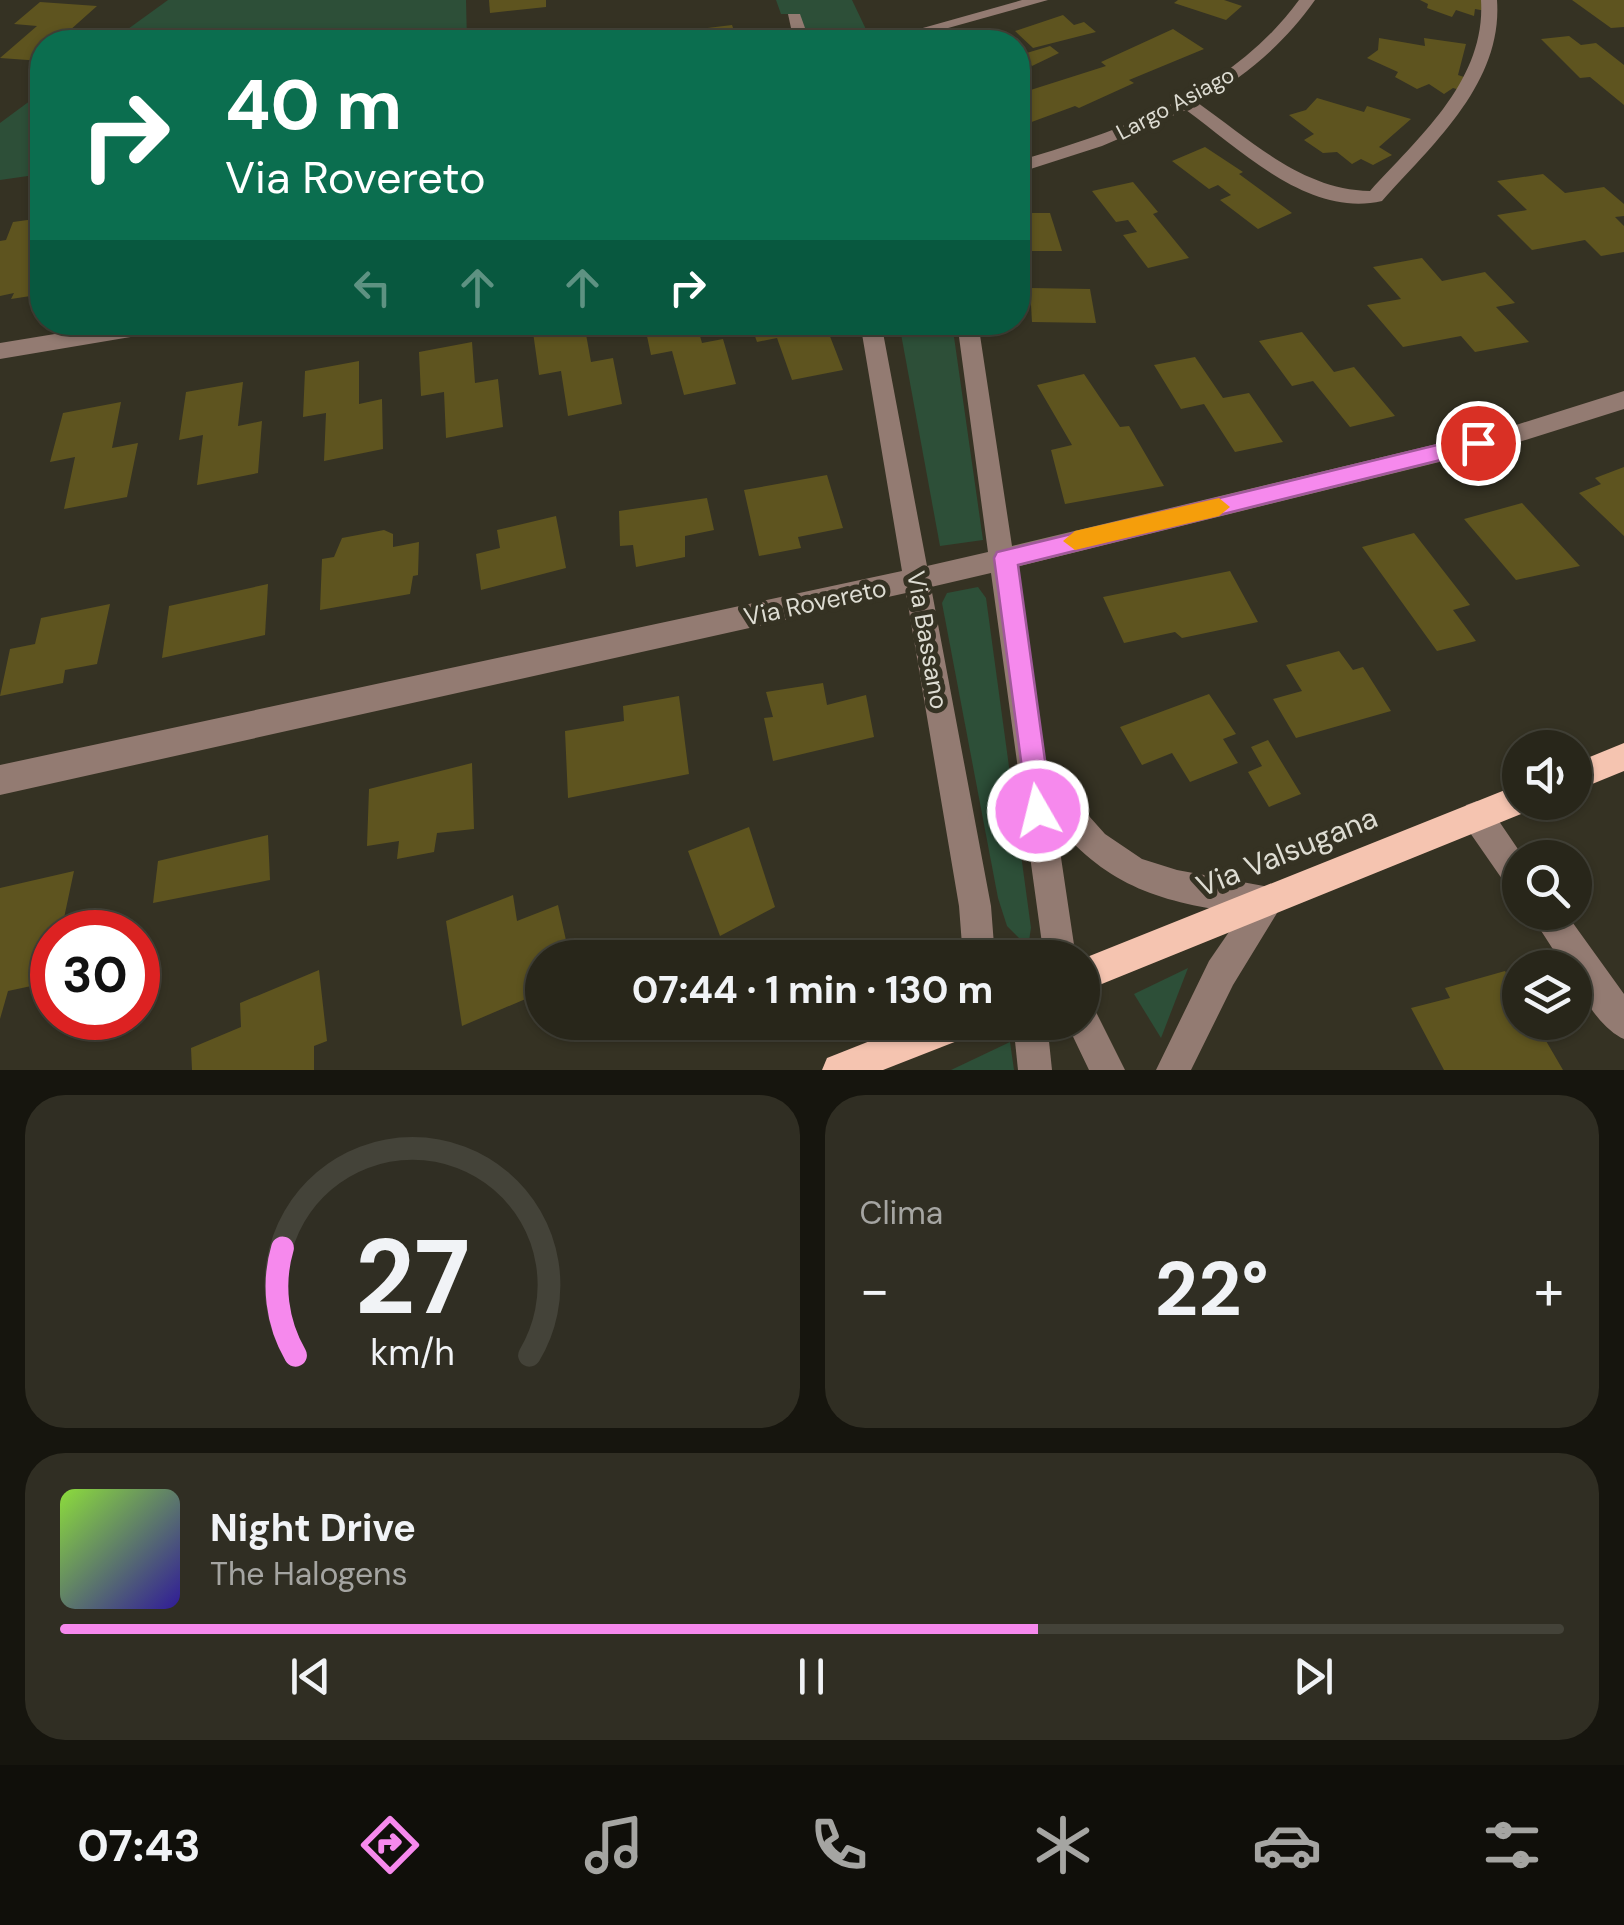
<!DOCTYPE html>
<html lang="it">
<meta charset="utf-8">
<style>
:root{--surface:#28261a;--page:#302e23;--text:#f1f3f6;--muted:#a5a5a2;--line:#444339;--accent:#f689ed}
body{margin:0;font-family:"DM Sans",sans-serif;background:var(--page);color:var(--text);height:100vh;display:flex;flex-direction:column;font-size:38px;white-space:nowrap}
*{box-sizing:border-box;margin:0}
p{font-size:32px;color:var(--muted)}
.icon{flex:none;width:55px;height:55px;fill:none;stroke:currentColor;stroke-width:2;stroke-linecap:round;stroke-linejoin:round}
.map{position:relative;height:1070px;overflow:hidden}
.side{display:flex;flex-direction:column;gap:25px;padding:25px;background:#16150e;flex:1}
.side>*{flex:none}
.guide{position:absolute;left:30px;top:30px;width:1000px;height:305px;border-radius:40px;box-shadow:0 2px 8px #0004,0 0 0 2px var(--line);background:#0b6e4f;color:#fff;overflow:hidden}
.buttons{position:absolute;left:1502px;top:730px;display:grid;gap:20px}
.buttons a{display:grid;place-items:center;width:90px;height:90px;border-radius:50%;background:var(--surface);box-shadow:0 2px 8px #0004,0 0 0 2px var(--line);font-size:50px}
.speed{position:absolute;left:30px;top:910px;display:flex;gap:20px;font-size:50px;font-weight:700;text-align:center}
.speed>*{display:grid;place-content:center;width:130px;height:130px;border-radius:50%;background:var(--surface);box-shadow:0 2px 8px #0004,0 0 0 2px var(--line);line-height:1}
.speed .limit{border:15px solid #d22;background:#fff;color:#111}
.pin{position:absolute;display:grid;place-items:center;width:85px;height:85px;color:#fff;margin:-42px;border:5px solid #fff;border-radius:50%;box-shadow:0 2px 10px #0007}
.me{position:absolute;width:110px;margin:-55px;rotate:352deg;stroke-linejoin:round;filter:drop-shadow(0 0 8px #0008)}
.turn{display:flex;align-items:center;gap:35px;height:210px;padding:0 30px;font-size:45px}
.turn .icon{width:130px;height:130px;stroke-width:2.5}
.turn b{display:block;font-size:70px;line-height:85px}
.lanes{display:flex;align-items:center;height:95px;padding:0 30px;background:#0003;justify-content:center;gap:50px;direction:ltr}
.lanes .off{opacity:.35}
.big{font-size:75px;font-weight:700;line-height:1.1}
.side .widget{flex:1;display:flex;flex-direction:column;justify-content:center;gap:15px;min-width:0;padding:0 35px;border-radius:40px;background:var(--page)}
.side .dial{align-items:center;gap:0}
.dial svg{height:260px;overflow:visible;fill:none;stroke:var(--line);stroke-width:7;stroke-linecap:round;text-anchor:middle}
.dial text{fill:var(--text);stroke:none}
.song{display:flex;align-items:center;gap:30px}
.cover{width:120px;height:120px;border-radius:15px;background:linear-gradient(135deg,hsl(90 70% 55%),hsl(250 70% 35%))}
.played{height:10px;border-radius:5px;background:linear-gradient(90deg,var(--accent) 65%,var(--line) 65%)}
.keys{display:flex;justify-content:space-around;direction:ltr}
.heat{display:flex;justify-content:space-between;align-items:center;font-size:55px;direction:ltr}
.side .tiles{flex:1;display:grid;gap:25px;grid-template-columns:1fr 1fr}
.widget:last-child{grid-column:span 2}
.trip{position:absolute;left:525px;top:940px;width:575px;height:100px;border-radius:50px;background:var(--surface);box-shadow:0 2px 8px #0004,0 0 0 2px var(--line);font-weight:700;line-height:100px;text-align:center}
.menu{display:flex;height:160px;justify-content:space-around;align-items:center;background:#100f0a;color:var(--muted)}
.menu .icon{width:70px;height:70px}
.menu .current{color:var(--accent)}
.menu b{font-size:45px;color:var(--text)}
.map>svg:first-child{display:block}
.green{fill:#2d4f38}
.building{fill:#5e541f}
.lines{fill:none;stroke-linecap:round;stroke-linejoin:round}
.minor{fill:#937b72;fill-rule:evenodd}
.major{fill:#f5c4b0;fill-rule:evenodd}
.route{fill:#f689ed;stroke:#a0599a;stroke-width:2.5}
.slow{fill:#f59e0b}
.labels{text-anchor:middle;stroke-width:10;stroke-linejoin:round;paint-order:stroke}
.far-street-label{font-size:22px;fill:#dddcd2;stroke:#353223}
.street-label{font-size:25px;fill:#dddcd2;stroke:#353223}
.near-street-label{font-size:30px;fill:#dddcd2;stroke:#353223}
</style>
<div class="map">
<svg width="1624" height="1070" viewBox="0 0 1624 1070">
<rect width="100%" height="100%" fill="#353223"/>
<g class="green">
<path d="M168,0H466L467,42H110Z"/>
<path d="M776,0H852L872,42H810L798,14H781Z"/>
<path d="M42,92V174L0,180V123Z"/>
<path d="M899,323H952L983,540L940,546Z"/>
<path d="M978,587L986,598L1031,928L1028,947L1007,926L998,898L942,603L947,593Z"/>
<path d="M1188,968L1161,1038L1134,994Z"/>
<path d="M1010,1042L1014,1070H951Z"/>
</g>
<g class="building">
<path d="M489,0H546V7L490,13Z"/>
<path d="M1178,0H1224L1242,6L1226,20L1174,3Z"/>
<path d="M1420,0H1486V11L1475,9L1474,16L1456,10L1452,17L1427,8L1428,4Z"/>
<path d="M1572,0H1624V27L1611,28Z"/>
<path d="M40,2L97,6L69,31H77L65,42H42V61L0,58L37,26L14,24Z"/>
<path d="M1063,15L1074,25L1084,22L1096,32L1033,48L1015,31Z"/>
<path d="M732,25L738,42H609V40Z"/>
<path d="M1173,29L1204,49L1129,80L1134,83L1079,108L1075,106L1018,127V94L1106,66L1101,62Z"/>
<path d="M1569,36L1581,45L1596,43L1624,65V105L1590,77L1580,78L1541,39Z"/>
<path d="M1379,38L1425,46L1424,38L1466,44L1458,75L1467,78L1460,90L1453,88L1444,94L1429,84L1417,89L1395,77L1398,72L1367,58L1378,50Z"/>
<path d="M1050,46L1059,53L1032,66L1020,55Z"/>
<path d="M1317,98L1364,112L1367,106L1411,119L1379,147L1392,155L1373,165L1361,159L1352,164L1337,152L1323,153L1304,140L1314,134L1289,115L1306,110Z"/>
<path d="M1205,147L1243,172L1239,174L1292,213L1258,229L1220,200L1231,195L1218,185L1209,189L1172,161Z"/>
<path d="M1543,174L1565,193L1604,187L1624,204V216L1615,217L1624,226V252L1601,256L1585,240L1532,250L1497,215L1527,210L1497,181Z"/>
<path d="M1133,182L1158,212L1153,214L1189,258L1148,268L1123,235L1137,232L1128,220L1116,222L1092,191Z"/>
<path d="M1018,213H1050L1062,251H1018Z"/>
<path d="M42,218V309L32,311L37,295L11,299L14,293L0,296V241L6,240L13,222Z"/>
<path d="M1422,258L1442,281L1485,272L1515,303L1496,307L1529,342L1475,352L1461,336L1403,347L1367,305L1401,299L1373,267Z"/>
<path d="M1030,288L1090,289L1096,323L1032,322Z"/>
<path d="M644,322H696L702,343L723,339L736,384L684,395L672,351L651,355Z"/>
<path d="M750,322H803L806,330L826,326L843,370L792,380L777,338L757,342Z"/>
<path d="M584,323L591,362L613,358L622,404L568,416L561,371L539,375L533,332Z"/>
<path d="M1302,332L1334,372L1354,367L1395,416L1350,427L1313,381L1292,386L1259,341Z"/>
<path d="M472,342L475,383L498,379L503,427L446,438L444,392L421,396L419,352Z"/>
<path d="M1195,357L1223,398L1249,393L1283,442L1235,452L1204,404L1181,409L1154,365Z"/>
<path d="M359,361V404L382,399L383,449L324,461L326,413L303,417L305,371Z"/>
<path d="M1084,374L1120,427L1129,426L1164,486L1065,504L1051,450L1072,445L1037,385Z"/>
<path d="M243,382L238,426L262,421L258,473L197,485L203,435L179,440L186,392Z"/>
<path d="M121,402L112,448L138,443L127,497L64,509L75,457L50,462L63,413Z"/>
<path d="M1624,467V536L1579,493L1601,484L1595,478Z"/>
<path d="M827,475L843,528L798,537L801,548L759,556L744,490Z"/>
<path d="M707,498L714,530L685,536V557L636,567L633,545L620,546L619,511Z"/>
<path d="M1522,503L1580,566L1516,580L1464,519Z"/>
<path d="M556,516L566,568L481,590L476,554L500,548L497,530Z"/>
<path d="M384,530L393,534V547L419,542L418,575L413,576L410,594L320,610L322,559L334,557L342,538Z"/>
<path d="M1414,533L1470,605L1453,610L1476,641L1437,651L1362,547Z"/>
<path d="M1230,571L1258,622L1182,638L1175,632L1124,643L1103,597Z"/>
<path d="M268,584L265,635L162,658L169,606Z"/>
<path d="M110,604L97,664L65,670L63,683L0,696L10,649L35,644L41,618Z"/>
<path d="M1339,651L1353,670L1363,667L1391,711L1296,738L1273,699L1302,691L1286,665Z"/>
<path d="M823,683L827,705L866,695L874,737L773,761L764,718L773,717L766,692Z"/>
<path d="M1209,694L1236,734L1223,739L1238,763L1190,782L1172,753L1142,765L1120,727Z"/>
<path d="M679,696L689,774L568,798L565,731L624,721L623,706Z"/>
<path d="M1268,740L1301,794L1269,807L1248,772L1262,766L1251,747Z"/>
<path d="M472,763L474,829L437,833L434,852L397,859L399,841L367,846L369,789Z"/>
<path d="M749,827L775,907L720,936L688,851Z"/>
<path d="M268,835L270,880L153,903L158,861Z"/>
<path d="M74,871L61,932H52L50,982L8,991L0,1019V888Z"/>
<path d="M513,895L517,921L558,905L570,958H542V992L462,1026L446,921Z"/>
<path d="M319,970L327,1041L314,1046V1070H192L191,1048L241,1027L240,1003Z"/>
<path d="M1505,971L1520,996V1022H1535L1563,1070H1444L1411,1008L1450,998L1445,988Z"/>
</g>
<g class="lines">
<g class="minor">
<path d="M1022,0H1048L898,42H873Z"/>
<path d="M1299,0H1315C1283,45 1246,76 1198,103C1252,141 1302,190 1370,191C1420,136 1486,80 1481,0H1497C1503,83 1433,144 1382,201C1308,218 1240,149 1186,110L1102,146L1018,173V161C1124,130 1232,92 1299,0Z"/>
<path d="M788,14H800L810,42H794Z"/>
<path d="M128,322H188L178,329L0,359V343Z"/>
<path d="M860,322H881L927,566L988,552L957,322H978L1012,546L1516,425L1624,391V409L1516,443L1016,567L1047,769L1105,834L1142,859L1177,870L1280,889L1285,900L1233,985L1191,1070H1156L1209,961L1242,913C1163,903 1108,887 1056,824L1076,958H1044L991,573L931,587L991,906L995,958H963L959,906L906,593L0,795V765L902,571Z"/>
<path d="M1477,801L1488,805L1524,858H1520V894L1509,889L1466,827L1462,816L1466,805Z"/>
<path d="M1529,912H1565L1624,994V1039C1602,1030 1575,991 1575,968H1565Z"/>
<path d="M1082,1003L1094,1008L1125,1070H1089L1066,1022H1082Z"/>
<path d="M1013,1022H1047L1052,1070H1018Z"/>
</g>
<g class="major">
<path d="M1624,743V771L1575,791V763Z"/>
<path d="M1520,784V802H1533L1531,810L1082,992V959Z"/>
<path d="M918,1022H980L975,1034L883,1070H822L827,1058Z"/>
</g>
</g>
<path class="route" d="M1478,435L1488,443L1485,449L1018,565L1052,811L1048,821L1038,825L1029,821L994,558L997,552Z"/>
<path class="slow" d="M1219,498L1230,507L1219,516L1075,550L1063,541L1075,531Z"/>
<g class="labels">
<g class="far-street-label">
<text transform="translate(1175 103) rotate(-28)" y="8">Largo Asiago</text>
</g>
<g class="street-label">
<text transform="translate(815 602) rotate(-12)" y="9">Via Rovereto</text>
<text transform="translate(928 640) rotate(80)" y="9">Via Bassano</text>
</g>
<g class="near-street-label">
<text transform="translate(1287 852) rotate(-22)" y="10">Via Valsugana</text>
</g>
</g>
</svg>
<div class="buttons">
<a><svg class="icon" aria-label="sound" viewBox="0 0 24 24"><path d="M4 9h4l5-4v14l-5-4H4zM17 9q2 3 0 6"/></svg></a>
<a><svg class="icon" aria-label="search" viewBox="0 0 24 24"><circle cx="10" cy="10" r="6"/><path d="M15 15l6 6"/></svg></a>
<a><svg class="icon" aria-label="layers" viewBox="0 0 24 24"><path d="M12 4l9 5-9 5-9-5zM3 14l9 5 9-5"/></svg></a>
</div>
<div class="speed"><div class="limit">30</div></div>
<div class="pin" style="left:1478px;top:443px;background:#d93025"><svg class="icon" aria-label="arrive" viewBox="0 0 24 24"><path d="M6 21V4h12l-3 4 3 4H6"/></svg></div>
<svg class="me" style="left:1038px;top:811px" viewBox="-20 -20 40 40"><circle r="17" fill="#f689ed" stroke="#fff" stroke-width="3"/><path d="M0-11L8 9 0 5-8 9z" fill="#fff"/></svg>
<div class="trip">07:44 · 1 min · 130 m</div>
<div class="guide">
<div class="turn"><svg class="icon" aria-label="right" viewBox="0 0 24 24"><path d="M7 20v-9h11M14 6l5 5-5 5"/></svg><div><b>40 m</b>Via Rovereto</div></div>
<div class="lanes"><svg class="icon off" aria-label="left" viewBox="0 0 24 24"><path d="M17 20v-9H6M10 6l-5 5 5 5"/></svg><svg class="icon off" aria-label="ahead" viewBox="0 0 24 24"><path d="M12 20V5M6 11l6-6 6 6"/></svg><svg class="icon off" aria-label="ahead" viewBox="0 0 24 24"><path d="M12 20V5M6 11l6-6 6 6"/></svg><svg class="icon" aria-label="right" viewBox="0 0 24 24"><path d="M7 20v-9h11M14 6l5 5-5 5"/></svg></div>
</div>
</div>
<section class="side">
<div class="tiles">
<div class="widget dial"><svg viewBox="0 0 100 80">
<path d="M14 69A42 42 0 1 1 86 69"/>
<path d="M14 69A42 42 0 0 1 10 36" stroke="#f689ed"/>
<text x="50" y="56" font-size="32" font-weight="700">27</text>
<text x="50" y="72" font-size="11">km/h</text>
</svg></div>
<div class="widget"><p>Clima</p>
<div class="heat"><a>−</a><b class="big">22°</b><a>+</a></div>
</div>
<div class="widget">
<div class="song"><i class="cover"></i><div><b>Night Drive</b><p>The Halogens</p></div></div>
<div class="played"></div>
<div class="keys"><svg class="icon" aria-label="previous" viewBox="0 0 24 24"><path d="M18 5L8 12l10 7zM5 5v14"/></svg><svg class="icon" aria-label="pause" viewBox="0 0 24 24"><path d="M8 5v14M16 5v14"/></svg><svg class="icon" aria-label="next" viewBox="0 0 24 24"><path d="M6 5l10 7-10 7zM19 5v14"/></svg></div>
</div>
</div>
</section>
<nav class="menu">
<b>07:43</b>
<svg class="icon current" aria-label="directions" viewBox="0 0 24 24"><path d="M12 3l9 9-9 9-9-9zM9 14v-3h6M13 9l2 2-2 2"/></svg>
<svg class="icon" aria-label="music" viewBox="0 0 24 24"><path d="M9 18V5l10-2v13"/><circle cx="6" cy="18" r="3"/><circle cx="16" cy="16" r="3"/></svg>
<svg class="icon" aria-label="phone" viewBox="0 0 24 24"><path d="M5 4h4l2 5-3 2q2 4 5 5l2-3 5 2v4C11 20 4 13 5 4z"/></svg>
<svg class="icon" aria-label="climate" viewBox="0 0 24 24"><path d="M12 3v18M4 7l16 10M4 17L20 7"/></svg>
<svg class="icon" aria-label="car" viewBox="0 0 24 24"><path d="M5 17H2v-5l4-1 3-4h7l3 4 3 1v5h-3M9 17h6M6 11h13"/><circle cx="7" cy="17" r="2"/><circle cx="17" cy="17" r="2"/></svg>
<svg class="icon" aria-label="filters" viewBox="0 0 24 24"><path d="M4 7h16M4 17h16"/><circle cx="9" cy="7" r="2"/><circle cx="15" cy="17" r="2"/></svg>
</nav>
